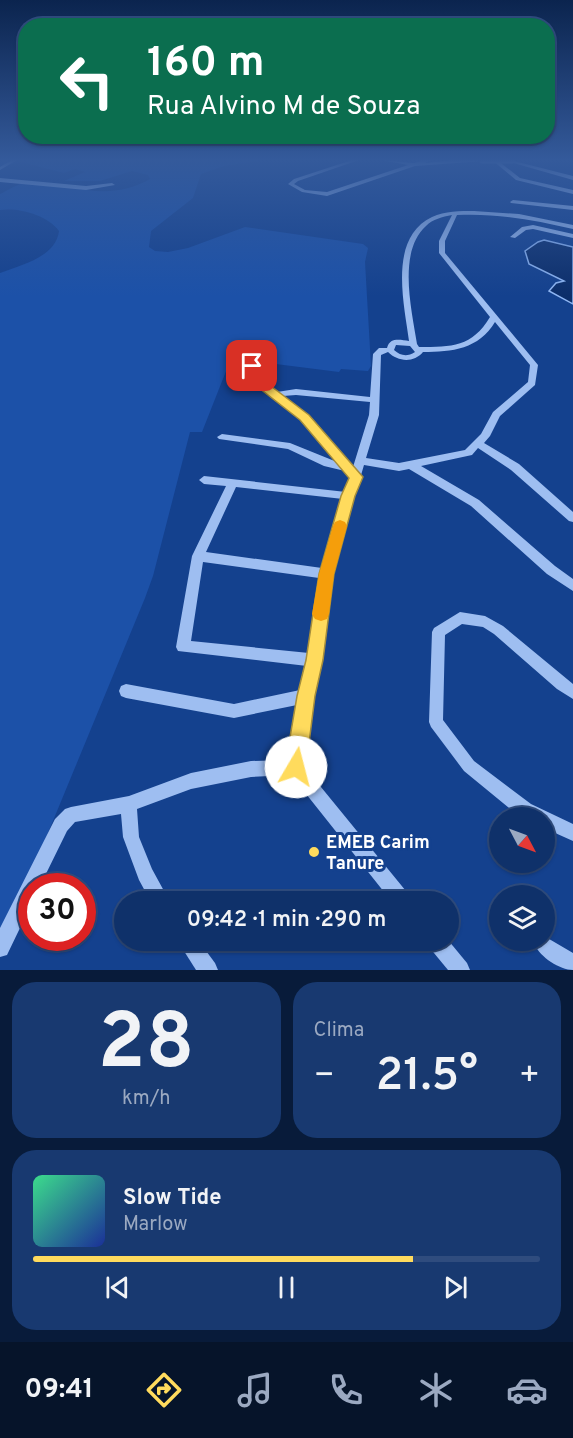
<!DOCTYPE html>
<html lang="pt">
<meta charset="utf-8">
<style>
:root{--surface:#0f316a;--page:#183970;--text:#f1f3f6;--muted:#9ba9c1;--line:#2f4c7e;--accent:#ffdb5d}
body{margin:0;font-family:Overpass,sans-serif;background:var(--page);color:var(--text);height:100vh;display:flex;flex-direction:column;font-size:22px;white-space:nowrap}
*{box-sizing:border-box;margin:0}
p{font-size:20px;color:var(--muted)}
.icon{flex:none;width:33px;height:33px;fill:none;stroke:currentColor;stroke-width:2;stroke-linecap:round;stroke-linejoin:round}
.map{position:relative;height:970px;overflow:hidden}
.drawer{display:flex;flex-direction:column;gap:12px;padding:12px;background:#081b3a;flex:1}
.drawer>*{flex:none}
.banner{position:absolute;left:18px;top:18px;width:537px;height:126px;border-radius:24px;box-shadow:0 2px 4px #0004,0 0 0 2px var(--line);background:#0b6e4f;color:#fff;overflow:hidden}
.needle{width:39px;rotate:131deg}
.fabs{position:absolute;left:489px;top:807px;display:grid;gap:12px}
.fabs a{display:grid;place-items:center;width:66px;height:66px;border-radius:50%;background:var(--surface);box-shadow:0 2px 4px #0004,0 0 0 2px var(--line);font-size:30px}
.speed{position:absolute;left:18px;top:873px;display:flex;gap:12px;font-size:30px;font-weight:700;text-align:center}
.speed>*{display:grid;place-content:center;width:78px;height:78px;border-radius:50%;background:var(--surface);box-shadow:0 2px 4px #0004,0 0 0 2px var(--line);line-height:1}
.speed .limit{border:9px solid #d22;background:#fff;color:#111}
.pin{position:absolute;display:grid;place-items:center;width:51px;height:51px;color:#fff;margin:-26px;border-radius:12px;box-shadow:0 3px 9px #0006}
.me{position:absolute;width:66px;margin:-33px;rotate:8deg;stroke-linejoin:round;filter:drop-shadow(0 0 4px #0008)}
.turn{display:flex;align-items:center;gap:21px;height:126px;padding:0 30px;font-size:27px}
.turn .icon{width:78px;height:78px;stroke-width:2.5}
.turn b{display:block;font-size:42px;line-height:51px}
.big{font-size:45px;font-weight:600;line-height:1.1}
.drawer .tile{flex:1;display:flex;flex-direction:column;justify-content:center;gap:9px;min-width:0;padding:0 21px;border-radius:24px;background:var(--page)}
.drawer .dial{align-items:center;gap:0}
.dial b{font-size:78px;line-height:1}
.song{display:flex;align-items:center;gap:18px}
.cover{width:72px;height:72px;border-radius:9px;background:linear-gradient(135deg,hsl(150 70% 55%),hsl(230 70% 35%))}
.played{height:6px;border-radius:3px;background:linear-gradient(90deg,var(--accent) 75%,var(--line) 75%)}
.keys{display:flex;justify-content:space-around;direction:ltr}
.heat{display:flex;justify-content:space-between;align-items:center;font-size:33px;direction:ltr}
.drawer .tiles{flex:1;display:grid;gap:12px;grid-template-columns:1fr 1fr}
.tile:last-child{grid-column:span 2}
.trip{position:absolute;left:114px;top:891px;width:345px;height:60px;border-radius:30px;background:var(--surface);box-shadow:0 2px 4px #0004,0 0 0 2px var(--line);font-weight:600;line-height:60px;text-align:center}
.menu{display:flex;height:96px;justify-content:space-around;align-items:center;background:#06142a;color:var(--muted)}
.menu .icon{width:42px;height:42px}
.menu .active{color:var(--accent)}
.menu b{font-size:27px;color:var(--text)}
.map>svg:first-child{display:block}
.green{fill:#1c51a8}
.water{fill:#0c2e6a;stroke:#90b7f4;stroke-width:1.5}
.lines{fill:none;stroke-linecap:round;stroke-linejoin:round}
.minor{fill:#9ebef1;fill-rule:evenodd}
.minor-bridge{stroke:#9ebef1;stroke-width:5}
.route{fill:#ffdb5d;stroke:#a68e3c;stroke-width:1.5}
.slow{fill:#f59e0b}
.poi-dot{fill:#ffdb5d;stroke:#14418e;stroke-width:2}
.labels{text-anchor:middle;stroke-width:6;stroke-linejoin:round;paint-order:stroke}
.near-poi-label{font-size:18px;font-weight:bold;fill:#fff;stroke:#14418e;text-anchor:start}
</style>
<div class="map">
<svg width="573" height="970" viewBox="0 0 573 970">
<rect width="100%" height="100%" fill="#14418e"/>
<path class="green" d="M0,160H265L224,166L201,174L193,198L151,231L149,247L155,251L168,252L188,248L245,227L363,244L368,248L365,262L371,366L368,371L341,369L339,372L252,361H230L202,432H190L153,576L145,598L17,908L0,936V273C21,265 56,257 59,231C48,215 18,207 0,210V194C7,191 18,183 26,183C72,181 103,205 150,179L148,175L132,171L100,181H64L85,172L75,169L64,173L21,162L0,167Z"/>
<path class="water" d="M544,240L573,247V304L549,291L556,283L564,281L529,264L525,251L538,242Z"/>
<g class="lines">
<g class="minor">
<path d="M12,160H17L0,170V167Z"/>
<path d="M352,160H359L298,181L294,184L305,190L327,192L408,165L381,160L414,163L424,160H431L425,163L454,160L484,161L415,166L327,196L302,192L288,184L294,179Z"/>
<path d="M492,160H497L520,178L573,190V194L516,180Z"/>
<path d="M510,160L573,176V180L510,162Z"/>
<path d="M0,178L86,186L112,183L115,185L86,190L0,182Z"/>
<path d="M513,200L573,206V210L511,203L510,202Z"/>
<path d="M474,211L519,214L573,225V229C535,220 497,213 457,215L445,241V253L538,365L535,385L500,416L490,436L484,443L519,464L573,512V522L569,521L511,470L478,448L472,455L421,466L479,500L555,566L573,579V591L547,574L471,506L409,469L399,471L364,465L332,574L322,660L313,696L303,765L410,896L413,902H392L291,775L251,777L191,789L137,809L139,837L152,869L170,902H151L139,880L123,837L121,814L75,822L67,831L40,886H32V903L7,955L0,957V928L55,819L65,809L71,807L129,796L191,773L251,761L288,760L297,705L234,718L126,698L121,696L119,691L121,686L126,684L234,704L300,690L307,666L178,651L176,647L192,556L226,486L204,484L199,480L204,476L346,492L350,477L345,471L324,466L288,449L219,439L217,437L222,434L290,443L337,462L301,419L255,384L248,366L249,364H255L262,381L277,392L296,389L370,397L373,354L379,348H387C390,337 400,340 409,341C404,303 388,238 432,217C445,211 460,211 474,211ZM452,215L439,241V253L490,317C472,347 452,347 419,347L417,344C412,311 397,252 426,226C433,219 442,217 452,215ZM495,322L530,365L528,382L493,412L481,434L465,450L399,463L366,458L379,415L381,355L388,352C398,362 414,363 423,352C452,352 479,349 495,322ZM396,345L410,346L415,352C407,357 401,356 394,350ZM296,395L370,402L369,415L353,467L307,415L283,396ZM236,487L343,499L322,568L206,552ZM203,562L319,578L309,653L191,641Z"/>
<path d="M533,225L573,234V238L533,229L526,230L515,238L510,237L522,227Z"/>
<path d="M460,612L485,616L503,626L573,684V699L557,689L494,634L483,627L462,624L445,635L443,720L474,761L531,804L573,824V841L544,828V818H523L519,816L464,771L431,727L429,722L432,632L434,628Z"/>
<path d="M544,936L573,953V970C560,970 540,957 535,945L537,940H544Z"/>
<path d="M177,940H198L215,963L218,970H196Z"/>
<path d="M427,940H448L467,963L470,970H448L429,947Z"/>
</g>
<path class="minor-bridge" d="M482,161H512"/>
</g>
<linearGradient id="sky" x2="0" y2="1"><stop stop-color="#0b244e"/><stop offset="0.54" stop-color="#345a9b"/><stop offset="1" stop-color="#345a9b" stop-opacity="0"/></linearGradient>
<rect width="573" height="296" fill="url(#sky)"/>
<path class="route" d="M252,363L258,366L263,380L309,415L363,477L355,496L334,574L323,660L315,696L306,767L303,774L296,777L288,774L285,767L297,696L306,660L319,574L341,496L349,478L300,420L254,384L247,366Z"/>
<path class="slow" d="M340,520L345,522L347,526L334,574L329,614L327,619L321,621L315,619L312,614L319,574L333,526L335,522Z"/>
<circle class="poi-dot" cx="314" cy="852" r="6"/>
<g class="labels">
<g class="near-poi-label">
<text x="326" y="848">EMEB Carim<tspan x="326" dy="21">Tanure</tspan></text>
</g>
</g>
</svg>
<div class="fabs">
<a><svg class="needle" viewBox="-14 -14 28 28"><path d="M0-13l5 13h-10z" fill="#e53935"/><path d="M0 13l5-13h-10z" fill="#9ba9c1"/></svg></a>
<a><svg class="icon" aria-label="layers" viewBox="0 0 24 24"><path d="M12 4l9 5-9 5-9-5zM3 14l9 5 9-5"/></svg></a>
</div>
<div class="speed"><div class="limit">30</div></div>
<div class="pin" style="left:252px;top:366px;background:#d93025"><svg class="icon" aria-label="arrive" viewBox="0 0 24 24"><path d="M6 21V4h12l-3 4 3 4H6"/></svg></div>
<svg class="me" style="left:296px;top:767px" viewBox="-20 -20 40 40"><circle r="19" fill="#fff"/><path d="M0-13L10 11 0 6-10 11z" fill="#ffdb5d"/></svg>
<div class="trip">09:42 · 1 min · 290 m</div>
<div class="banner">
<div class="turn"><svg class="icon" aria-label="left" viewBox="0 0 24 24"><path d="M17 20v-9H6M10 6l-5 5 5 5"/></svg><div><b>160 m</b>Rua Alvino M de Souza</div></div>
</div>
</div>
<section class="drawer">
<div class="tiles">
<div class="tile dial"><b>28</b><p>km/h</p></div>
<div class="tile"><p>Clima</p>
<div class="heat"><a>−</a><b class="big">21.5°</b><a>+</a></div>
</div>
<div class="tile">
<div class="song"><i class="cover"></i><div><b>Slow Tide</b><p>Marlow</p></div></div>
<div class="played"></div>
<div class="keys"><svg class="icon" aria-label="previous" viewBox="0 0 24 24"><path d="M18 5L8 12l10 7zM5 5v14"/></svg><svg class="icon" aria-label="pause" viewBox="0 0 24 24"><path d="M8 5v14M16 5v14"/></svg><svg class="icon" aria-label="next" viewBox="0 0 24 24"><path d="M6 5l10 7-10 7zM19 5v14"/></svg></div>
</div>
</div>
</section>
<nav class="menu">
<b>09:41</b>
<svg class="icon active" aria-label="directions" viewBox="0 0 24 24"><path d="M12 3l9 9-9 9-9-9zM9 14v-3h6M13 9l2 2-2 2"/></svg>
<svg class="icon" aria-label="music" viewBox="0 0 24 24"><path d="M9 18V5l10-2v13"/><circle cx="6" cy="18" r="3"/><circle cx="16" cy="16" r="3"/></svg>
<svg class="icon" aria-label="phone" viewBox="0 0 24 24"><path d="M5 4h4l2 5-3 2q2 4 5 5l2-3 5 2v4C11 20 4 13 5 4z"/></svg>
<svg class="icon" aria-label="climate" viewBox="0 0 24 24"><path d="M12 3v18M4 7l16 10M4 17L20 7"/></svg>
<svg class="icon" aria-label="car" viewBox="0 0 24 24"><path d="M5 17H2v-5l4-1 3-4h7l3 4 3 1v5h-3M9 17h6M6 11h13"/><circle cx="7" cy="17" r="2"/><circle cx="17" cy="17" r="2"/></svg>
</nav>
